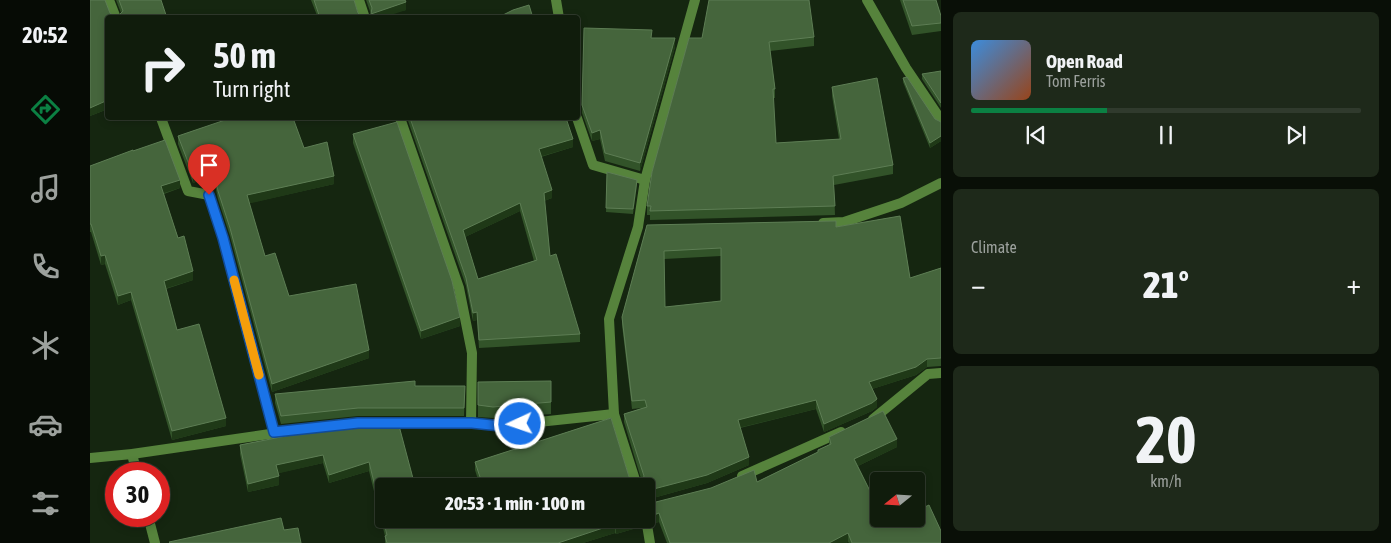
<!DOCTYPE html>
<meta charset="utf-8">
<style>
:root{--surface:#101c0c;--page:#1e291a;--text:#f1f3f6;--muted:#9ca19d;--line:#303a2d;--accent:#0b8043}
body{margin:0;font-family:"Asap Condensed",sans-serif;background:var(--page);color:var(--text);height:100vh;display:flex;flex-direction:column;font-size:19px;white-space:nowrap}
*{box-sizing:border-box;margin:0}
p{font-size:16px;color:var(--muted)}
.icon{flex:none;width:28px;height:28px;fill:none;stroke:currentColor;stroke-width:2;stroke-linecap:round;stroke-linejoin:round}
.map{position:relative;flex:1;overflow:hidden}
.drawer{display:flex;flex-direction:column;gap:12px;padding:12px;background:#090f07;width:450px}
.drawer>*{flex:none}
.guide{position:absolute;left:15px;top:15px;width:475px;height:105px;border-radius:5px;box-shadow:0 2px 8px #0003,0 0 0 1px var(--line);background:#101c0c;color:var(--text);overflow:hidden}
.needle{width:32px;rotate:252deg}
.controls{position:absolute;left:780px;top:472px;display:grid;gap:10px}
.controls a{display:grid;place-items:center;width:55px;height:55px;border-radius:5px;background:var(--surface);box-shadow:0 2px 8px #0003,0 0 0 1px var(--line);font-size:25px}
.speed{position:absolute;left:15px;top:462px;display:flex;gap:10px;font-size:25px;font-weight:700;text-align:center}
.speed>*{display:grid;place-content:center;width:65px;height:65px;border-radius:50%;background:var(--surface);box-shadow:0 2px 8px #0003,0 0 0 1px var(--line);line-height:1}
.speed .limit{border:8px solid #d22;background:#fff;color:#111}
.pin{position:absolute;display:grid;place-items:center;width:42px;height:42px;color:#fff;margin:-51px -21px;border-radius:50% 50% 50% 0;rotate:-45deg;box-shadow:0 0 5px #0007}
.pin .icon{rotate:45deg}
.me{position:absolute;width:55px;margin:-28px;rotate:267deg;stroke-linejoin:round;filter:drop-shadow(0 0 4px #0008)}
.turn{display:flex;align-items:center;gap:18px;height:105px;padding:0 25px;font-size:22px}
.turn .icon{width:65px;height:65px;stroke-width:2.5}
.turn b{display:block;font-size:35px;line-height:42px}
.big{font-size:38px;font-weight:800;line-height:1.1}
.drawer .card{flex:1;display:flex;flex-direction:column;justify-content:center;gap:8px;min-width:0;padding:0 18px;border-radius:8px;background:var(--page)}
.drawer .dial{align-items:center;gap:0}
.dial b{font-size:65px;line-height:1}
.song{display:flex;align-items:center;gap:15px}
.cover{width:60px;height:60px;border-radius:8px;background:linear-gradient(135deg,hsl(210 70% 55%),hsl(20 70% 35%))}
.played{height:5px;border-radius:2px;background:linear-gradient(90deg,var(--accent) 35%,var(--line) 35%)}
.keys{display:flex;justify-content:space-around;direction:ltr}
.heat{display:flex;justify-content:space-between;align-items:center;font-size:28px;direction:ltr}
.trip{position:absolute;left:285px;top:478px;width:280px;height:50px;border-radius:5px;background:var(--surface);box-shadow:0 2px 8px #0003,0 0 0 1px var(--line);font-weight:800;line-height:50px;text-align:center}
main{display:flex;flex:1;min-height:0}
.dock{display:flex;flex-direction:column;width:90px;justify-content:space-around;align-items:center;background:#060b05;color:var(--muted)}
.dock .icon{width:35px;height:35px}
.dock .active{color:var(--accent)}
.dock b{font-size:22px;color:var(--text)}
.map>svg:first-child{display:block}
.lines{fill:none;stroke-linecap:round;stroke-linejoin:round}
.minor{stroke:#56833c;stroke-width:10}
.wall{fill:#325329;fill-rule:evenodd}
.shaded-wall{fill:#1f3917}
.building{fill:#45653c;stroke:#5d7d54;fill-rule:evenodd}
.route-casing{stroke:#114b97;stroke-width:12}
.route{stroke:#1a73e8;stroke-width:9}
.slow{stroke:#f59e0b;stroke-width:9}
</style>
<main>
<nav class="dock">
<b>20:52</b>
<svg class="icon active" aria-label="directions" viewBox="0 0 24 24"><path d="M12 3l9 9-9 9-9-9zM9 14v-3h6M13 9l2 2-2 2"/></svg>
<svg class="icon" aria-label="music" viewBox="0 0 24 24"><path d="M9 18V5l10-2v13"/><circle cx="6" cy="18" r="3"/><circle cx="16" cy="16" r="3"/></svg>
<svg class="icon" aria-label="phone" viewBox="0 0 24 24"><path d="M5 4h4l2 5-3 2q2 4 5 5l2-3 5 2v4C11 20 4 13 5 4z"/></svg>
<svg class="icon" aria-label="climate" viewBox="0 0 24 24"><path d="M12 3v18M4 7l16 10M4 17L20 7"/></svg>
<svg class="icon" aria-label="car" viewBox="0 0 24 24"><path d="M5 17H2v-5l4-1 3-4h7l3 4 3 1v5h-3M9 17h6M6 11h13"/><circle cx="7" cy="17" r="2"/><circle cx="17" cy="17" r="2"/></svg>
<svg class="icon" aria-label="filters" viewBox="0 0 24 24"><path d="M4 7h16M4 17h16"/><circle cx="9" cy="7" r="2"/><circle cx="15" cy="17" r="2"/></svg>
</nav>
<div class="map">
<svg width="851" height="543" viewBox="0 0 851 543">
<rect width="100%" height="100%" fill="#152610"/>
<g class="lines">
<g class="minor">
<path d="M19,0L26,18"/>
<path d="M269,0L275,18"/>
<path d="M466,0L469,18"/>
<path d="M777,0L816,68L851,120"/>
<path d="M71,118L98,191L119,195L133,238L184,432"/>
<path d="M310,118L369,288L382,353L381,423"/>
<path d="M487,118L503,165L555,180"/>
<path d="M733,223L754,222L811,203L851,183"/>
<path d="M783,419L838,374L851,373"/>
<path d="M296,423H381L411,426L524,414"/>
<path d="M42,454L47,474"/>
<path d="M0,458L42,454L207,430"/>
<path d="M652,476L751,432"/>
<path d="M547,486L524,414L519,319L548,227L555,180L605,0"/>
<path d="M58,516L65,543"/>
<path d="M556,519L560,543"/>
</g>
</g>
<g class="wall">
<path d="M0,0L24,16H28L31,13L26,0H71L18,109L0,116Z"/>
<path d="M221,0H264L268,13L271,18H228Z"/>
<path d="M276,0H315L316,10L281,18V14Z"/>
<path d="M810,0H846L851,16V31L822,35Z"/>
<path d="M494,28L562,38L585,47L550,171L515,161L510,139L502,141L492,113Z"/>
<path d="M724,37V46L680,51L685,89V98H683L686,143L749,139L742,96V87L803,165V174L744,185L745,215L560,220V215H557V206L599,38Z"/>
<path d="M851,71V108L832,79V74Z"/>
<path d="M813,78L845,119L851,122V141L840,148L813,82Z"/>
<path d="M317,118H476L483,147L451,157L462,198L454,201L460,256L490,334V342L389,348L387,320L383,321L376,286ZM430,211L444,261L388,279L375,237Z"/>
<path d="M263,134L370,326L331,339L263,143Z"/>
<path d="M88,136L214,148L244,184L159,203L175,256L199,296L279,358L182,392L140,236L128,199L123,176L103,183L88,144Z"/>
<path d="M43,151L90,188L74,194L88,238L103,280L76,289L87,330L136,426L82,440L41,300L28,305L15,264L11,265L1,232H0V166Z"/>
<path d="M517,172L547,185L543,214L516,212Z"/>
<path d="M810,216L820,278L851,268V366L837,367L826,375L782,389L787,399V407L782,411L734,432L726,409L650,428L659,457V465L617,483L556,500V486H390L385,470V462L521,418L540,480L543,483L549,484L552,482L534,422V414L552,408L542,409L532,325V317L557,225L746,221V227ZM631,256V301L575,307L574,259Z"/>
<path d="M388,382L461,402V414L403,418L388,417Z"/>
<path d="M325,386H375L374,416H268L191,424L185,403V394Z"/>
<path d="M268,422L294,519H550V527L526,534L525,533L493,543H295V536L279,471L239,483L233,463L188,473L189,485L158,492L150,454V445L194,436V430Z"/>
<path d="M739,437L807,447L768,466L797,525L851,543H759L758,542L756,543H577L569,522L564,523L562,515L558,513V504L667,482L728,452V450L739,445Z"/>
</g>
<g class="shaded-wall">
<path d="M316,2V10L292,18H281V14Z"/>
<path d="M585,38V47L550,171V163Z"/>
<path d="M18,100V109L0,116V108Z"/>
<path d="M510,130V139L502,141V133Z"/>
<path d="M851,136V141L840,148V143Z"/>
<path d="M483,139V147L449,157V149Z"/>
<path d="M123,168V176L103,183V175Z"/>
<path d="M244,176V184L157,204V195Z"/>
<path d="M90,180V188L71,194V186Z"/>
<path d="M547,180V185L543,214V209Z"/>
<path d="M462,190V198L454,201V193Z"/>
<path d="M430,203V211L373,238V230Z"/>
<path d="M15,255V264L11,265V256Z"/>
<path d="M103,271V280L74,289V281Z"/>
<path d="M41,292V300L28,305V296Z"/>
<path d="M387,312V320L383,321V313Z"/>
<path d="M370,317V326L331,339V331Z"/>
<path d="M279,350V358L182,392V384Z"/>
<path d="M837,359V367L826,375L779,390V382Z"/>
<path d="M787,399V407L782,411L734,432V424Z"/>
<path d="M726,400V409L648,428V420Z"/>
<path d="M136,418V426L82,440V431Z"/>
<path d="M807,439V447L764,468V459Z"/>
<path d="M233,455V463L186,474V465Z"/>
<path d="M659,457V465L617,483L556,500V491Z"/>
<path d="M279,462V471L239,483V475Z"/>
<path d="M189,476V485L158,492V484Z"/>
<path d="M569,513V522L564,523V515Z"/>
<path d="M550,519V527L526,534V526Z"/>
<path d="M525,524V533L493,543H468Z"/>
<path d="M758,533V542L756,543H739Z"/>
</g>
<g class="building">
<path d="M0,0H15L20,13L24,16H28L33,11L29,0H71L77,18H18V100L0,108Z"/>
<path d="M224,0H264L268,13L271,16L266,18H230Z"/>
<path d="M279,0H315L316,2L281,14L282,8Z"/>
<path d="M619,0H719L724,37L679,42L685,89H683L686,143L751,139L742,87L787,78L803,165L743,176L745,206L560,211L561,206H557L562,172L599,38H612Z"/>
<path d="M813,0H846L851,16V23L822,26Z"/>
<path d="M439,5L443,18H407L423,10Z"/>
<path d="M494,28L562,30L561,38H585L550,163L515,153L510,130L502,133L492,105Z"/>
<path d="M851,71V103L832,74Z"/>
<path d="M817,77L845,119L851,122V136L840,143L813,78Z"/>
<path d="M141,118H203L214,148L237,142L244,176L157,195L175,256L185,253L199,296L266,284L279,350L182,384L140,228L128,191L123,168L103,175L88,136Z"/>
<path d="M320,118H476L483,139L449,149L462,190L454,193L460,256L466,254L490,334L389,340L387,312L383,313L376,278ZM430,203L447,260L388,279L373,230Z"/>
<path d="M307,122L362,281L370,317L331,331L263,134Z"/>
<path d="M75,140L90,180L71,186L88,238L94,236L103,271L74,281L87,330L109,324L136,418L82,431L41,292L28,296L15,255L11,256L1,224H0V166L43,150V151Z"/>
<path d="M517,172L547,180L543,209L516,208Z"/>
<path d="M810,216L820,278L851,268V358L837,359L826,367L779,382L787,399L782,403L734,424L726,400L648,420L659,457L617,475L556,491V486H390H393L385,462L521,418L540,480L543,483L549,484L552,482L554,476L534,414L557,407L555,400L542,401L532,317L557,225L746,221V227ZM631,248V301L575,307L574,251Z"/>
<path d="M325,381V386H375L374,408H268L191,416L185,394Z"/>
<path d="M461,381V402L403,407L388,405V382Z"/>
<path d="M793,411L807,439L764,459L789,509V519H794L797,525L810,519H826V511L839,505L851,531V543H762L758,533L739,543H580L569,513L564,515L562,507L558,504L621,488L664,470L667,482L728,452V450L741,444L739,437Z"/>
<path d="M268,422H308L325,486H294V519H550L526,526L525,524L468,543H297L295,536L297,535L279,462L239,475L233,455L186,465L189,476L158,484L150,445L196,436L194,430Z"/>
<path d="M191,518L194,530L208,528L211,543H80L79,542Z"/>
</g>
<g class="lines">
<g class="route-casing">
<path id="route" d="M119,195L133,238L184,432L268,423H382L411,426L430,424"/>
</g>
<use href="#route" class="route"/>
<path class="slow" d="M144,280L169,375"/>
</g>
</svg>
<div class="controls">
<a><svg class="needle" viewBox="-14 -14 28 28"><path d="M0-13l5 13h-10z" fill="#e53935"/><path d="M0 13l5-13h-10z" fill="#9ca19d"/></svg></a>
</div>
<div class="speed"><div class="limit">30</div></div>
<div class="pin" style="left:119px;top:195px;background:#d93025"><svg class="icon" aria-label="arrive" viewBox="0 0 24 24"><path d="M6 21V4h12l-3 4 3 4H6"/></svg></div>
<svg class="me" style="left:430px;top:424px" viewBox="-20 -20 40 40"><circle r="17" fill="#1a73e8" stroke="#fff" stroke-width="3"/><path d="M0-11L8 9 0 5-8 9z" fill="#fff"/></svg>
<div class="trip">20:53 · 1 min · 100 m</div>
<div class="guide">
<div class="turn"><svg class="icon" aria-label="right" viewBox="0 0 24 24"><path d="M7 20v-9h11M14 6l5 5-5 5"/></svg><div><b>50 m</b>Turn right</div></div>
</div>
</div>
<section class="drawer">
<div class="card">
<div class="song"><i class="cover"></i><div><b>Open Road</b><p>Tom Ferris</p></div></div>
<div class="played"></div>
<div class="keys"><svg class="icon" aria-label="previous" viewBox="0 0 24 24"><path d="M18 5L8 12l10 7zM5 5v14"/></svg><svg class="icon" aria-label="pause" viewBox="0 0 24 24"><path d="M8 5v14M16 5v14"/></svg><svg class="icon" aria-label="next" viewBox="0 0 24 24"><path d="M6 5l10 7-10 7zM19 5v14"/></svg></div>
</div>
<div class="card"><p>Climate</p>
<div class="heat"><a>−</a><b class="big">21°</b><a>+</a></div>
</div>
<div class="card dial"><b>20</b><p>km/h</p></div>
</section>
</main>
